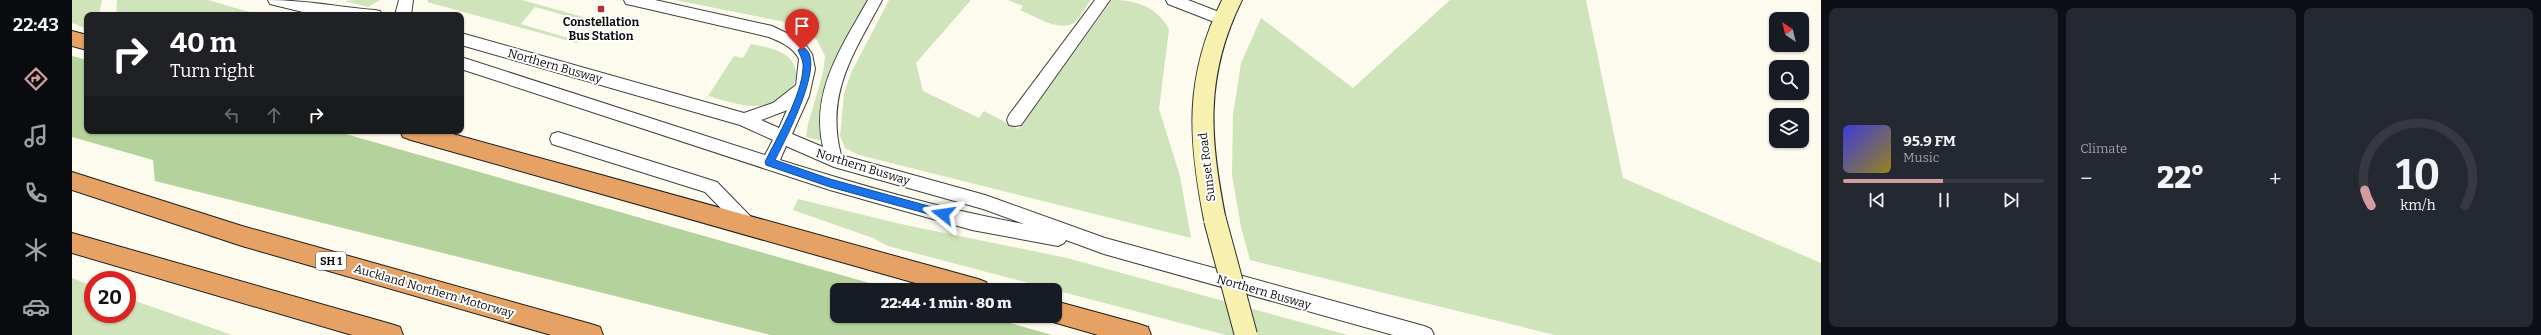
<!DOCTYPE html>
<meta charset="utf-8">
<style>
:root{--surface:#171b24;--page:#242831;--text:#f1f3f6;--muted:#9ea1a6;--line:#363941;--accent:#d39da0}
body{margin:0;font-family:Bitter,serif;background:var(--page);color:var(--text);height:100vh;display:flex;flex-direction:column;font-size:15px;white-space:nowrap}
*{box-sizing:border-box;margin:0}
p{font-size:13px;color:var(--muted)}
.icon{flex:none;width:22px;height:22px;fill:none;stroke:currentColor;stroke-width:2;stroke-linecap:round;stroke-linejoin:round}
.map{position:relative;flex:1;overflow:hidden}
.details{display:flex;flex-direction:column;gap:8px;padding:8px;background:#0d0f14;width:720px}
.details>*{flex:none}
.guide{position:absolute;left:12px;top:12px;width:380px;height:122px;border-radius:8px;box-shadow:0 1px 3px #0004;background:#202124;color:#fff;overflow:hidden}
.needle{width:26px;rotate:325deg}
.controls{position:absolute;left:1697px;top:12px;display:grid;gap:8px}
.controls a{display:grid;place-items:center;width:40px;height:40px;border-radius:8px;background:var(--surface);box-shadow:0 1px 3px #0004;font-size:20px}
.speed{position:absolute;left:12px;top:271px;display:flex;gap:8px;font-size:20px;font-weight:700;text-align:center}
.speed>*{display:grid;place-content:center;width:52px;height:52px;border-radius:50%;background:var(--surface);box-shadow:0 1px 3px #0004;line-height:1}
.speed .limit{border:6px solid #d22;background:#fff;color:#111}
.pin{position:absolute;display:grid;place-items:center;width:34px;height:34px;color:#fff;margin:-41px -17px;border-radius:50% 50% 50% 0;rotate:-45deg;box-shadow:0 0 4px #0007}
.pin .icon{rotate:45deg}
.me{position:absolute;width:44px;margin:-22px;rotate:285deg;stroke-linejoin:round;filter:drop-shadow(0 0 3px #0008)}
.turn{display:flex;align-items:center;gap:14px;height:84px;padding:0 20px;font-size:18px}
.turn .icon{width:52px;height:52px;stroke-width:2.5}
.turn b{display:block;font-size:28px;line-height:34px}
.lanes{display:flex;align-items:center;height:38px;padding:0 20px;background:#0003;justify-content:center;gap:20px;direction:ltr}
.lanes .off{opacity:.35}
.big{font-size:30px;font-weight:800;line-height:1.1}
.details .widget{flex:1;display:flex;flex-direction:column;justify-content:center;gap:6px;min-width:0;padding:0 14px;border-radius:8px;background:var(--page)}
.details .dial{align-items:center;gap:0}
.dial svg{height:104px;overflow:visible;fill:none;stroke:var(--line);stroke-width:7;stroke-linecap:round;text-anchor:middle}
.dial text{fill:var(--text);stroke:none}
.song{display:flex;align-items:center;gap:12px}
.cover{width:48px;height:48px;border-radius:6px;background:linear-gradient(135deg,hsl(240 70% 55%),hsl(50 70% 35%))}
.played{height:4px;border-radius:2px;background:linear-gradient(90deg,var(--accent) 50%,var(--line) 50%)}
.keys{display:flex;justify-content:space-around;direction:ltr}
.heat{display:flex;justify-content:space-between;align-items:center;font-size:22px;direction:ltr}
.details .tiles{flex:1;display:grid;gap:8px;grid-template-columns:repeat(3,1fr)}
.trip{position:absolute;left:758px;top:283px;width:232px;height:40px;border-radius:8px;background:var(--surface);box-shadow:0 1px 3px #0004;font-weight:800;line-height:40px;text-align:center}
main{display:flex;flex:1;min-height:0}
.menu{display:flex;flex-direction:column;width:72px;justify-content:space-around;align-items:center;background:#090b0e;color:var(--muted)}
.menu .icon{width:28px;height:28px}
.menu .current{color:var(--accent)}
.menu b{font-size:18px;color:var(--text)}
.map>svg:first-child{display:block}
.green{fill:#cfe4bb}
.forest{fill:#b4d39c}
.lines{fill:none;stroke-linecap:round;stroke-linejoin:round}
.service-casing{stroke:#3f3f3f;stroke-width:2}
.secondary-casing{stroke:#2e2e2e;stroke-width:2}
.motorway-casing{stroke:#1d1d1d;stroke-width:2}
.service{fill:#fff;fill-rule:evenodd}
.secondary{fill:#f7f0af;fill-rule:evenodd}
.motorway{fill:#e5a264;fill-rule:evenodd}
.secondary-bridge-casing{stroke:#2e2e2e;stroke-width:24;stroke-linecap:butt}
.secondary-bridge{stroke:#f7f0af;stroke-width:22}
.route{fill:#1a73e8;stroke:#114b97}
.poi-dot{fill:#ae3336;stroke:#fff;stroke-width:1.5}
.labels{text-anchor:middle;stroke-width:4;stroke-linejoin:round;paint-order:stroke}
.shield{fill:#fff;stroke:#555;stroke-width:1}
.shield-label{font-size:11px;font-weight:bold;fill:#0c0c0c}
.poi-label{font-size:12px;font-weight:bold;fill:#0c0c0c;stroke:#fff}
.street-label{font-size:12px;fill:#0c0c0c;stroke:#fff}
</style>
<main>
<nav class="menu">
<b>22:43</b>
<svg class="icon current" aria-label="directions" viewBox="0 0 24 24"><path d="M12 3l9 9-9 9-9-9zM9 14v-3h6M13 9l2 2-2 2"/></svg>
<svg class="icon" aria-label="music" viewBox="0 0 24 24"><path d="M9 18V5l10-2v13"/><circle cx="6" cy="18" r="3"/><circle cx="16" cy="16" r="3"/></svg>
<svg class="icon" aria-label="phone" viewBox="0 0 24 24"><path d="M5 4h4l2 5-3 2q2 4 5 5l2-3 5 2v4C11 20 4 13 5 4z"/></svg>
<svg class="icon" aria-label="climate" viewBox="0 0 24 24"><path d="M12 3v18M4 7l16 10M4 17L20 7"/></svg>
<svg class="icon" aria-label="car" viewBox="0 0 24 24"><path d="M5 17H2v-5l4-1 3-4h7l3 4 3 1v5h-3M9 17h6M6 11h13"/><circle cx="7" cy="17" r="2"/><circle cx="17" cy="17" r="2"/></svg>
</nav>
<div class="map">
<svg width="1749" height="335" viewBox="0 0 1749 335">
<rect width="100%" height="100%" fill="#fdfaee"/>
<g class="green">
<path d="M0,0H30L27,15H15V29L0,23Z"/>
<path d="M45,0H136L187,15H44Z"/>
<path d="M285,0H308L296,7L272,1Z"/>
<path d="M356,0H450L522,20L520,23L463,7L449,24L506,41L505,43L355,2Z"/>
<path d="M603,0H796L749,123L750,141L734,137L736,124L751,73L753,56L745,40L733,30L718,23Z"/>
<path d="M817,0H899L844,63L851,91L907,118L912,111L946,129L1040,0C1065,0 1085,7 1097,29L1087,109L1108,176L1119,238L787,155L773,148L768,136L772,94L779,73Z"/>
<path d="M936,0H1019C1014,6 1008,18 1002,23C986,32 963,16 948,10L951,6Z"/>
<path d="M1378,0H1514L1551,178L1749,263V335H1483L1178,260L1169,227L1160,175L1161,115L1169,63L1189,18L1281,88Z"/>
<path d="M679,44C692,47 710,49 719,60C734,79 713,101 694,105C674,109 655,101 636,96L662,56L671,58Z"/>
<path d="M726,199L833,225L995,258L1276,335H1154L816,246L801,238L721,210Z"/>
<path d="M0,278L21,286V314H55V298L160,335H0Z"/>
</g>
<path class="forest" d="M0,56L15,60V131H263L822,290H765V316H914L980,335H699L83,181L81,160L0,137Z"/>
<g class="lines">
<g class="service-casing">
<g id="service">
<path d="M196,0C232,0 267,7 303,10L308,11L311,15H243L198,4Z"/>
<path d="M327,0H341L339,15H323Z"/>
<path d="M552,0H583L700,26L731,41L740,54L743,69L737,96L720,134L751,147C738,92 770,46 796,0H810C782,53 753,93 769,155L913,195L1033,238L1352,326L1359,329L1362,335H1321L1032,254L994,240L992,243L986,246L900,230L758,190L389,69V57L693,155L701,140L668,125L389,45V33L672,113L701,103L724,85L727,59C721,47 709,42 697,37L559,5L554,4ZM715,110L707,128L689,120L713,111ZM714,146L762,167L911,209L952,224C869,209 788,185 708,160Z"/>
<path d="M1023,0H1038L949,125L943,126L937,125L935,120L937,115Z"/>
<path d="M1094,0H1116L1155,15L1158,19L1155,23L1150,25L1096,4Z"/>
<path d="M486,132L645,182L683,221L686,226L683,231L677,234L671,231L633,192L480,144L478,139L480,134Z"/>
</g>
</g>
<g class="secondary-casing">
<path id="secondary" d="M1150,0H1170C1132,77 1138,138 1154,220L1151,227L1143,230L1135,227L1132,220C1116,138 1112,77 1150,0Z"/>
</g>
<g class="motorway-casing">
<g id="motorway">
<path d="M0,31L15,35V50L0,46Z"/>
<path d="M328,131H370L906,279L914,282L918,290H868L339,140L331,137Z"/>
<path d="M0,172L170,226L519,324L528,327L531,335H479L170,246L0,190Z"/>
<path d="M0,233L319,324L328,327L331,335H280L0,253Z"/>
<path d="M983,301L1067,324L1076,327L1079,335H1026L974,320L973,316H983Z"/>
</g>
</g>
<use href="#service" class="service"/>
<use href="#secondary" class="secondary"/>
<use href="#motorway" class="motorway"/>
<g class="secondary-bridge-casing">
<path id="secondary-bridge" d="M1143,220L1174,335"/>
</g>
<use href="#secondary-bridge" class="secondary-bridge"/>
</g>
<path class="route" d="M730,47C758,56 711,144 703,160L758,179L871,210L875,211V217L871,218L758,187L694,165L693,162C705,137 730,95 731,68C732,62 728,55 726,50Z"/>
<rect class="poi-dot" x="525" y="5" width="8" height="8" rx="2"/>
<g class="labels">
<rect class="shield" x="244" y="252" width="30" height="18" rx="3"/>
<g class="shield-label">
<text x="259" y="265">SH 1</text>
</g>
<g class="poi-label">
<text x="529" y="26">Constellation<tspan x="529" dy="14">Bus Station</tspan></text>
</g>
<g class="street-label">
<text transform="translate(483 66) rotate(16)" y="4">Northern Busway</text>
<text transform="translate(791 167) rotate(17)" y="4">Northern Busway</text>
<text transform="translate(1135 167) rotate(-97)" y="4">Sunset Road</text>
<text transform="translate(362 291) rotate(16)" y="4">Auckland Northern Motorway</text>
<text transform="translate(1192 292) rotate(16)" y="4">Northern Busway</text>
</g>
</g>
</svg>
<div class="controls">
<a><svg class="needle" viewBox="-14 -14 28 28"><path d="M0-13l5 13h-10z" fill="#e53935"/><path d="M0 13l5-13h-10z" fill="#9ea1a6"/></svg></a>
<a><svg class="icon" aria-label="search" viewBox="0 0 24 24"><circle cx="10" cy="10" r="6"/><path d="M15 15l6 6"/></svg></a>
<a><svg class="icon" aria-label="layers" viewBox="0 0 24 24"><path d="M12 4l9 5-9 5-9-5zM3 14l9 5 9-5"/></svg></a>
</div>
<div class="speed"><div class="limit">20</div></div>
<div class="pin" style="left:730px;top:50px;background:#d93025"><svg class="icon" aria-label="arrive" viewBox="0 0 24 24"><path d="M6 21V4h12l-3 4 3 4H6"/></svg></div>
<svg class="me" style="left:871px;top:214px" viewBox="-20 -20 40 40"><path d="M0-17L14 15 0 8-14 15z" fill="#1a73e8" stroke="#fff" stroke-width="4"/></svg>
<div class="trip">22:44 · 1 min · 80 m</div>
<div class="guide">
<div class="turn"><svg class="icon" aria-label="right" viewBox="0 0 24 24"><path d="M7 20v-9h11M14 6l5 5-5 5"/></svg><div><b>40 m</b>Turn right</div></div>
<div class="lanes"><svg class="icon off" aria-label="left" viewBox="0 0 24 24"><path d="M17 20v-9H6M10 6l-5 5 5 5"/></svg><svg class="icon off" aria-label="ahead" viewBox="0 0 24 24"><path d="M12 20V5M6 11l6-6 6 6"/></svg><svg class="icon" aria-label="right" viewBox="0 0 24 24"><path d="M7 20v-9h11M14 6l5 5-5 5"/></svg></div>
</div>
</div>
<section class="details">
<div class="tiles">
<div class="widget">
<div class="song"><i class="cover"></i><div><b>95.9 FM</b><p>Music</p></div></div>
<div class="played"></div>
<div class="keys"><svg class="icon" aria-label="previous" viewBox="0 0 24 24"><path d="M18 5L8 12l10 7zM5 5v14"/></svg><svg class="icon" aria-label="pause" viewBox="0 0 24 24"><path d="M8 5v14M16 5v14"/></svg><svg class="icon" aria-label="next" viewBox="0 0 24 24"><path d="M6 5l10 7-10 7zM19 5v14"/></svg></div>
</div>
<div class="widget"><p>Climate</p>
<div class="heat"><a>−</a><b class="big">22°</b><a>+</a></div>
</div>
<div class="widget dial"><svg viewBox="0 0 100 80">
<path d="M14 69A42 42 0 1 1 86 69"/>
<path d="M14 69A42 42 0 0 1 9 57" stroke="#d39da0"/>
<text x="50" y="56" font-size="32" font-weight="700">10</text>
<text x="50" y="72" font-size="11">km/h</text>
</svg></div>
</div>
</section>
</main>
